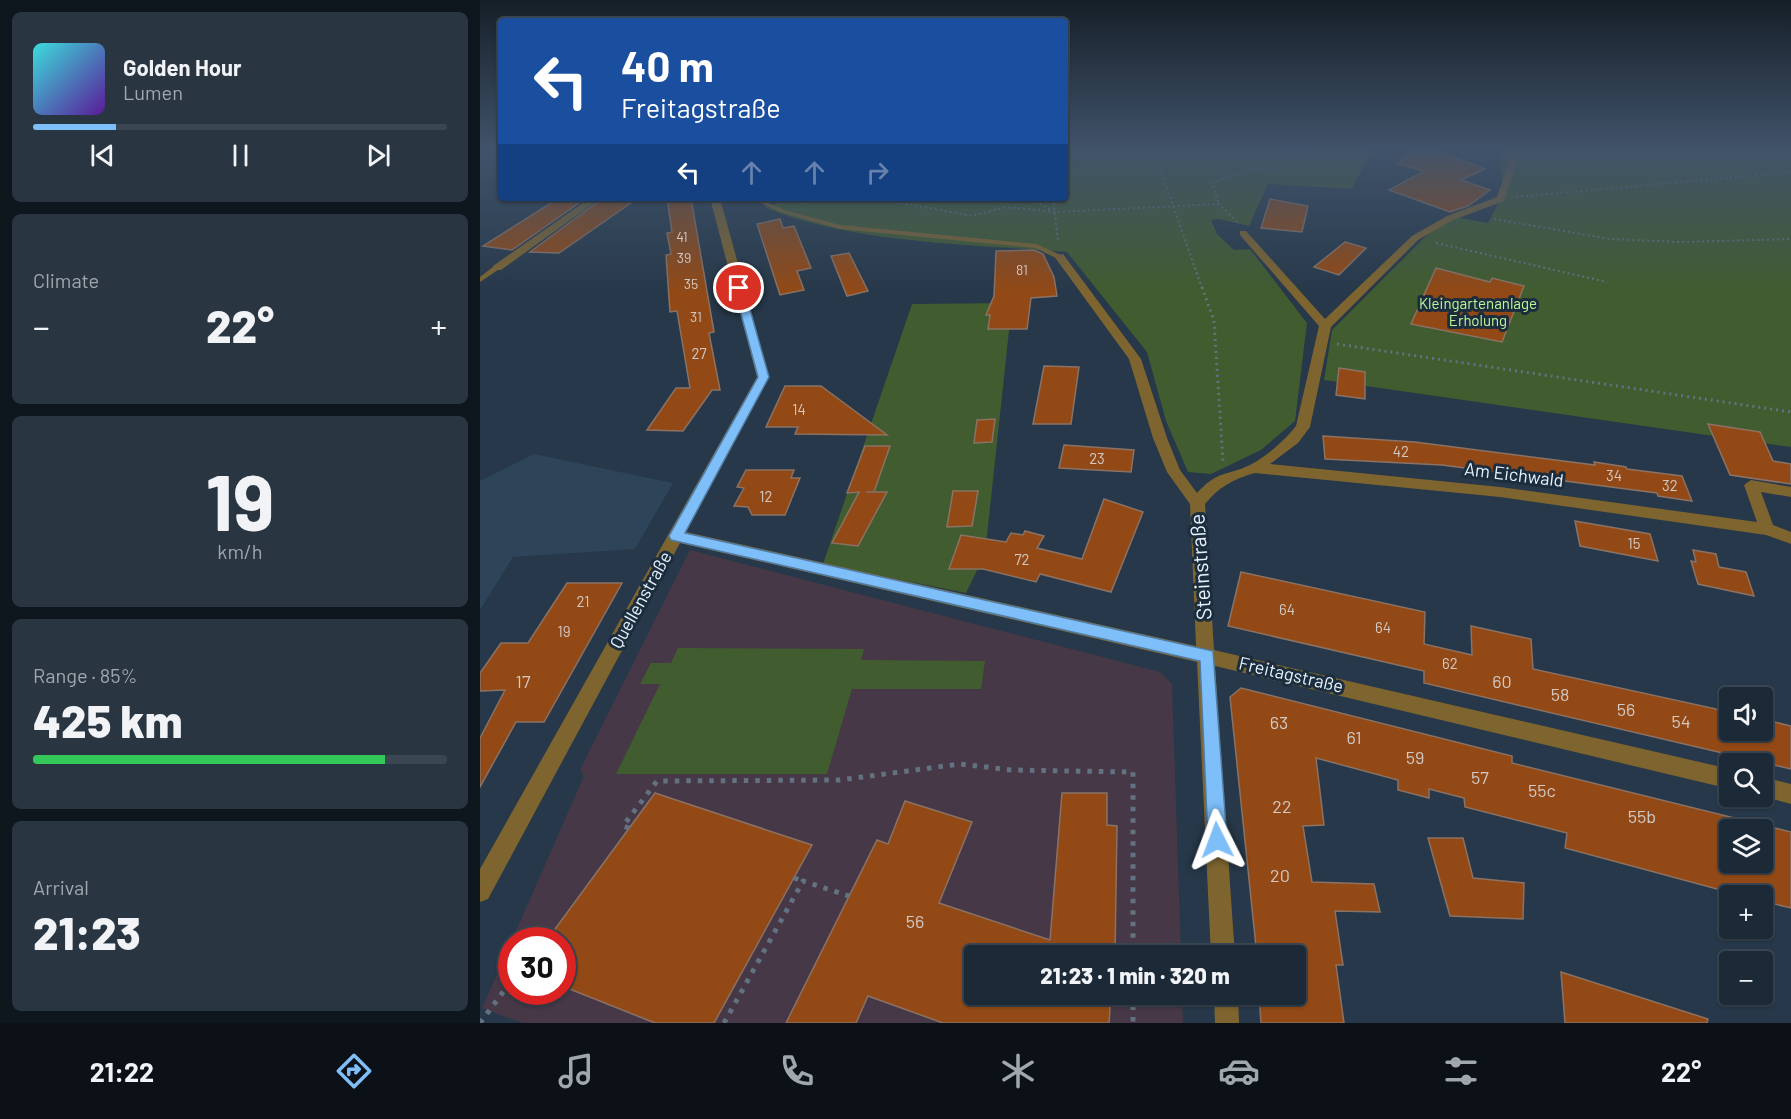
<!DOCTYPE html>
<meta charset="utf-8">
<style>
:root{--surface:#1c2a37;--page:#293642;--text:#f1f3f6;--muted:#a0a7ad;--line:#3a4652;--accent:#7ebef9}
body{margin:0;font-family:Barlow,sans-serif;background:var(--page);color:var(--text);height:100vh;display:flex;flex-direction:column;font-size:22px;white-space:nowrap}
*{box-sizing:border-box;margin:0}
p{font-size:20px;color:var(--muted)}
.icon{flex:none;width:33px;height:33px;fill:none;stroke:currentColor;stroke-width:2;stroke-linecap:round;stroke-linejoin:round}
.map{position:relative;flex:1;overflow:hidden}
.details{display:flex;flex-direction:column;gap:12px;padding:12px;background:#0f171e;width:480px}
.details>*{flex:none}
.top-card{position:absolute;left:18px;top:18px;width:570px;height:183px;border-radius:6px;box-shadow:0 2px 4px #0004,0 0 0 2px var(--line);background:#1a4fa0;color:#fff;overflow:hidden}
.tools{position:absolute;left:1239px;top:687px;display:grid;gap:12px}
.tools a{display:grid;place-items:center;width:54px;height:54px;border-radius:6px;background:var(--surface);box-shadow:0 2px 4px #0004,0 0 0 2px var(--line);font-size:30px}
.speed{position:absolute;left:18px;top:927px;display:flex;gap:12px;font-size:30px;font-weight:700;text-align:center}
.speed>*{display:grid;place-content:center;width:78px;height:78px;border-radius:50%;background:var(--surface);box-shadow:0 2px 4px #0004,0 0 0 2px var(--line);line-height:1}
.speed .limit{border:9px solid #d22;background:#fff;color:#111}
.pin{position:absolute;display:grid;place-items:center;width:51px;height:51px;color:#fff;margin:-26px;border:3px solid #fff;border-radius:50%;box-shadow:0 2px 6px #0007}
.me{position:absolute;width:66px;margin:-33px;rotate:357deg;stroke-linejoin:round;filter:drop-shadow(0 0 4px #0008)}
.turn{display:flex;align-items:center;gap:21px;height:126px;padding:0 24px;font-size:27px}
.turn .icon{width:78px;height:78px;stroke-width:2.5}
.turn b{display:block;font-size:42px;line-height:51px}
.lanes{display:flex;align-items:center;height:57px;padding:0 24px;background:#0003;justify-content:center;gap:30px;direction:ltr}
.lanes .off{opacity:.35}
.big{font-size:45px;font-weight:800;line-height:1.1}
.details .tile{flex:1;display:flex;flex-direction:column;justify-content:center;gap:9px;min-width:0;padding:0 21px;border-radius:9px;background:var(--page)}
.details .dial{align-items:center;gap:0}
.dial b{font-size:78px;line-height:1}
.song{display:flex;align-items:center;gap:18px}
.cover{width:72px;height:72px;border-radius:9px;background:linear-gradient(135deg,hsl(180 70% 55%),hsl(270 70% 35%))}
.played{height:6px;border-radius:3px;background:linear-gradient(90deg,var(--accent) 20%,var(--line) 20%)}
.keys{display:flex;justify-content:space-around;direction:ltr}
.heat{display:flex;justify-content:space-between;align-items:center;font-size:33px;direction:ltr}
.charge{height:9px;border-radius:4px;background:linear-gradient(90deg,#34c759 85%,var(--line) 0)}
.trip{position:absolute;left:484px;top:945px;width:342px;height:60px;border-radius:6px;background:var(--surface);box-shadow:0 2px 4px #0004,0 0 0 2px var(--line);font-weight:800;line-height:60px;text-align:center}
.menu{display:flex;height:96px;justify-content:space-around;align-items:center;background:#0b1116;color:var(--muted)}
.menu .icon{width:42px;height:42px}
.menu .active{color:var(--accent)}
.menu b{font-size:27px;color:var(--text)}
main{display:flex;flex:1;min-height:0}
.map>svg:first-child{display:block}
.built{fill:#2d4459}
.education{fill:#463846}
.green{fill:#415c2f}
.building{fill:#924915;stroke:#8b7264;stroke-width:1.5;fill-rule:evenodd}
.lines{fill:none;stroke-linecap:round;stroke-linejoin:round}
.path-far2{stroke:#627281;stroke-width:2;stroke-dasharray:2 3;stroke-linecap:butt}
.path-far1{stroke:#627281;stroke-width:3;stroke-dasharray:2 4;stroke-linecap:butt}
.path{stroke:#627281;stroke-width:5;stroke-dasharray:4.5 7;stroke-linecap:butt}
.service{fill:#7e652f;fill-rule:evenodd}
.minor{fill:#7e652f;fill-rule:evenodd}
.route{fill:#7ebef9;stroke:#527ca2;stroke-width:1.5}
.labels{text-anchor:middle;stroke-width:6;stroke-linejoin:round;paint-order:stroke}
.far-number-label{font-size:14px;fill:#d2c8c4}
.far-park-label{font-size:15px;fill:#bcf993;stroke:#1c2d3e}
.number-label{font-size:15px;fill:#d2c8c4}
.street-label{font-size:18px;fill:#e8f3ff;stroke:#1c2d3e}
.near-number-label{font-size:18px;fill:#d2c8c4}
.near-street-label{font-size:21px;fill:#e8f3ff;stroke:#1c2d3e}
</style>
<main>
<section class="details">
<div class="tile">
<div class="song"><i class="cover"></i><div><b>Golden Hour</b><p>Lumen</p></div></div>
<div class="played"></div>
<div class="keys"><svg class="icon" aria-label="previous" viewBox="0 0 24 24"><path d="M18 5L8 12l10 7zM5 5v14"/></svg><svg class="icon" aria-label="pause" viewBox="0 0 24 24"><path d="M8 5v14M16 5v14"/></svg><svg class="icon" aria-label="next" viewBox="0 0 24 24"><path d="M6 5l10 7-10 7zM19 5v14"/></svg></div>
</div>
<div class="tile"><p>Climate</p>
<div class="heat"><a>−</a><b class="big">22°</b><a>+</a></div>
</div>
<div class="tile dial"><b>19</b><p>km/h</p></div>
<div class="tile"><p>Range · 85%</p><b class="big">425 km</b><div class="charge"></div></div>
<div class="tile"><p>Arrival</p><b class="big">21:23</b></div>
</section>
<div class="map">
<svg width="1311" height="1023" viewBox="0 0 1311 1023">
<rect width="100%" height="100%" fill="#263849"/>
<path class="built" d="M54,454L193,483L155,549L33,557L0,610V481Z"/>
<path class="education" d="M210,550L680,672L692,684L701,955L495,956V994L702,995L703,1023H42L2,1008L31,942L32,992H82V940H32L104,776L100,770Z"/>
<g class="green">
<path d="M585,149H892L872,189L788,184L769,226L738,219L731,220L737,234L754,250L770,249L827,323L815,421L781,450L731,474L708,472L686,421L667,352L587,252C491,244 373,244 284,207L315,198H585Z"/>
<path d="M1018,149H1311V447L844,380L852,330L943,239L969,216L1008,223L1024,192Z"/>
<path d="M532,303L505,554L486,593L343,564L432,304Z"/>
<path d="M198,648L384,649L381,660L505,661L501,689H372L347,774H136L180,684H160L171,663H191Z"/>
</g>
<g class="building">
<path d="M934,149L966,154L1005,169L981,180L1010,190L988,206L970,212L909,190L944,171L917,164Z"/>
<path d="M79,198H106L32,250L3,246Z"/>
<path d="M123,198H158L79,253L50,252Z"/>
<path d="M187,198H211L234,332L229,333L240,390H232L203,431L167,430L196,388H210L197,311L190,312L186,255L191,254L187,233L192,232Z"/>
<path d="M790,199L828,206L822,232L781,228Z"/>
<path d="M300,219L303,228L314,226L331,268L317,271L324,290L300,295L277,224Z"/>
<path d="M865,242L886,248L859,275L834,267Z"/>
<path d="M554,250L563,254L574,277L577,296L551,298L547,329H508L510,315H506L514,296L516,251Z"/>
<path d="M369,253L388,291L367,296L351,256Z"/>
<path d="M956,268L1010,282L1012,278L1044,286L1022,342L931,324Z"/>
<path d="M564,366L599,367L591,424H553Z"/>
<path d="M859,368L885,372V399L856,395Z"/>
<path d="M305,386H341L407,435L315,434L318,427H286Z"/>
<path d="M515,419L512,442L494,443L497,420Z"/>
<path d="M1228,424L1280,432L1293,461L1311,464V484L1250,475Z"/>
<path d="M843,436L935,442L1115,465L1114,462L1146,467L1147,469L1202,476L1212,501L1178,496L1177,493L962,465L845,459Z"/>
<path d="M584,445L654,450L651,472L579,468Z"/>
<path d="M385,446H410L394,492H386H407L378,546L352,543L379,492L367,493Z"/>
<path d="M266,470H314L311,478H320L305,515H272L268,507L254,506L264,488L257,487Z"/>
<path d="M473,491H498L492,526L467,527Z"/>
<path d="M624,499L663,512L631,592L560,574L556,582L503,569H469L481,535L526,542L531,533L543,535L545,531L564,536L557,548L602,559Z"/>
<path d="M1095,521L1170,534L1178,561L1100,546Z"/>
<path d="M1213,550L1236,554L1239,567L1266,572L1274,596L1218,584L1211,561L1216,562Z"/>
<path d="M761,572L945,612L944,644L992,655L991,626L1051,639L1053,669L1250,712V730H1282V719L1311,726V769L944,683V671L748,626Z"/>
<path d="M87,583H142L64,722H36L0,787V738L25,690L0,691V673L21,643H48Z"/>
<path d="M761,688L1032,756V763L1311,832V908L1282,901V896H1263L1085,848L1087,833L985,807L984,798L949,789V798L918,790V780L836,758L844,825L823,826L832,882L894,884L900,912L855,911L863,965H856L864,1023H781L779,994H816V956H777L750,697ZM1250,830H1282V862H1250Z"/>
<path d="M175,793L332,845L234,1023H175L82,986V940H67Z"/>
<path d="M582,793H627V825L637,826L635,956H495V994H631L629,1023H463L388,996L376,1023H306L397,840L408,844L425,801L492,822L459,903L570,940Z"/>
<path d="M948,838H983L993,878L1044,883L1043,919L970,916Z"/>
<path d="M1081,972L1228,1019L1227,1023H1085Z"/>
</g>
<g class="lines">
<g class="path-far2">
<path d="M676,149L683,177L722,288"/>
<path d="M734,149L743,178L732,184L739,204"/>
<path d="M792,149L806,151"/>
<path d="M743,178L765,171L795,168L806,151L855,155L858,149"/>
<path d="M1036,197L1311,172"/>
<path d="M396,198L492,216L526,207L575,212L739,204L757,222"/>
<path d="M551,198L571,210"/>
<path d="M573,198L578,241"/>
<path d="M322,203L333,198"/>
<path d="M1014,219L1130,239L1201,242L1311,239"/>
<path d="M956,243L1127,282"/>
</g>
<g class="path-far1">
<path d="M722,287L734,321L743,462"/>
<path d="M857,344L1311,412"/>
</g>
<g class="path">
<path d="M149,828L143,826L177,781L360,780L480,764L531,770L653,772V956"/>
<path d="M314,878L323,881"/>
<path d="M60,940L65,934L71,936"/>
<path d="M653,994V1023"/>
<path d="M0,1023L32,980"/>
<path d="M244,1023L323,881L369,896"/>
</g>
<g class="service">
<path d="M270,198H278L304,210L360,225L556,244L583,256L576,258L555,248L360,229L300,212Z"/>
<path d="M14,266L21,268L0,282V277Z"/>
</g>
<g class="minor">
<path d="M1034,149H1042L1024,201L973,220L938,240L851,327L830,427L818,443L790,464L1020,487L1277,522L1264,485L1271,480L1311,487V497L1281,492L1293,525L1311,532V544L1286,535L1020,497L775,473C753,479 739,487 725,504L734,650L1250,769V789L735,666L755,956H731L717,662L200,543L8,899L0,902V869L277,377L230,198H240L289,377L206,532L716,646L710,504L687,472L673,438L649,359L574,256L583,254L661,359L687,438L700,470L717,493C738,470 747,476 770,465C786,457 805,440 816,426L839,326L760,235V231H766L845,319L932,236L967,216L1017,197Z"/>
<path d="M110,198H121L21,270H13V266Z"/>
<path d="M1282,777L1311,784V804L1281,796H1282Z"/>
<path d="M734,994H758L759,1023H735Z"/>
</g>
</g>
<linearGradient id="sky" x2="0" y2="1"><stop stop-color="#151f28"/><stop offset="0.51" stop-color="#41536a"/><stop offset="1" stop-color="#41536a" stop-opacity="0"/></linearGradient>
<rect width="1311" height="293" fill="url(#sky)"/>
<path class="route" d="M259,285L264,288L289,377L205,533L733,651L747,840L744,847L737,850L730,847L728,840L720,661L191,540L189,536L278,377L254,288Z"/>
<g class="labels">
<g class="far-number-label">
<text x="202" y="242">41</text>
<text x="204" y="263">39</text>
<text x="542" y="275">81</text>
<text x="211" y="289">35</text>
<text x="216" y="322">31</text>
</g>
<g class="far-park-label">
<text x="998" y="309">Kleingartenanlage<tspan x="998" dy="17">Erholung</tspan></text>
</g>
<g class="number-label">
<text x="219" y="359">27</text>
<text x="319" y="415">14</text>
<text x="921" y="457">42</text>
<text x="617" y="464">23</text>
<text x="1134" y="481">34</text>
<text x="1190" y="491">32</text>
<text x="286" y="502">12</text>
<text x="1154" y="549">15</text>
<text x="542" y="565">72</text>
<text x="103" y="607">21</text>
<text x="807" y="615">64</text>
<text x="903" y="633">64</text>
<text x="84" y="637">19</text>
<text x="970" y="669">62</text>
</g>
<g class="street-label">
<text transform="translate(1034 475) rotate(7)" y="6">Am Eichwald</text>
<text transform="translate(161 600) rotate(-61)" y="6">Quellenstraße</text>
<text transform="translate(811 675) rotate(13)" y="6">Freitagstraße</text>
</g>
<g class="near-number-label">
<text x="43" y="688">17</text>
<text x="1022" y="688">60</text>
<text x="1080" y="701">58</text>
<text x="1146" y="716">56</text>
<text x="1201" y="728">54</text>
<text x="799" y="729">63</text>
<text x="874" y="744">61</text>
<text x="935" y="764">59</text>
<text x="1000" y="784">57</text>
<text x="1062" y="797">55c</text>
<text x="802" y="813">22</text>
<text x="1162" y="823">55b</text>
<text x="800" y="882">20</text>
<text x="435" y="928">56</text>
</g>
<g class="near-street-label">
<text transform="translate(721 567) rotate(-94)" y="7">Steinstraße</text>
</g>
</g>
</svg>
<div class="tools">
<a><svg class="icon" aria-label="sound" viewBox="0 0 24 24"><path d="M4 9h4l5-4v14l-5-4H4zM17 9q2 3 0 6"/></svg></a>
<a><svg class="icon" aria-label="search" viewBox="0 0 24 24"><circle cx="10" cy="10" r="6"/><path d="M15 15l6 6"/></svg></a>
<a><svg class="icon" aria-label="layers" viewBox="0 0 24 24"><path d="M12 4l9 5-9 5-9-5zM3 14l9 5 9-5"/></svg></a>
<a>+</a>
<a>−</a>
</div>
<div class="speed"><div class="limit">30</div></div>
<div class="pin" style="left:259px;top:288px;background:#d93025"><svg class="icon" aria-label="arrive" viewBox="0 0 24 24"><path d="M6 21V4h12l-3 4 3 4H6"/></svg></div>
<svg class="me" style="left:737px;top:840px" viewBox="-20 -20 40 40"><path d="M0-17L14 15 0 8-14 15z" fill="#7ebef9" stroke="#fff" stroke-width="4"/></svg>
<div class="trip">21:23 · 1 min · 320 m</div>
<div class="top-card">
<div class="turn"><svg class="icon" aria-label="left" viewBox="0 0 24 24"><path d="M17 20v-9H6M10 6l-5 5 5 5"/></svg><div><b>40 m</b>Freitagstraße</div></div>
<div class="lanes"><svg class="icon" aria-label="left" viewBox="0 0 24 24"><path d="M17 20v-9H6M10 6l-5 5 5 5"/></svg><svg class="icon off" aria-label="ahead" viewBox="0 0 24 24"><path d="M12 20V5M6 11l6-6 6 6"/></svg><svg class="icon off" aria-label="ahead" viewBox="0 0 24 24"><path d="M12 20V5M6 11l6-6 6 6"/></svg><svg class="icon off" aria-label="right" viewBox="0 0 24 24"><path d="M7 20v-9h11M14 6l5 5-5 5"/></svg></div>
</div>
</div>
</main>
<nav class="menu">
<b>21:22</b>
<svg class="icon active" aria-label="directions" viewBox="0 0 24 24"><path d="M12 3l9 9-9 9-9-9zM9 14v-3h6M13 9l2 2-2 2"/></svg>
<svg class="icon" aria-label="music" viewBox="0 0 24 24"><path d="M9 18V5l10-2v13"/><circle cx="6" cy="18" r="3"/><circle cx="16" cy="16" r="3"/></svg>
<svg class="icon" aria-label="phone" viewBox="0 0 24 24"><path d="M5 4h4l2 5-3 2q2 4 5 5l2-3 5 2v4C11 20 4 13 5 4z"/></svg>
<svg class="icon" aria-label="climate" viewBox="0 0 24 24"><path d="M12 3v18M4 7l16 10M4 17L20 7"/></svg>
<svg class="icon" aria-label="car" viewBox="0 0 24 24"><path d="M5 17H2v-5l4-1 3-4h7l3 4 3 1v5h-3M9 17h6M6 11h13"/><circle cx="7" cy="17" r="2"/><circle cx="17" cy="17" r="2"/></svg>
<svg class="icon" aria-label="filters" viewBox="0 0 24 24"><path d="M4 7h16M4 17h16"/><circle cx="9" cy="7" r="2"/><circle cx="15" cy="17" r="2"/></svg>
<b>22°</b>
</nav>
